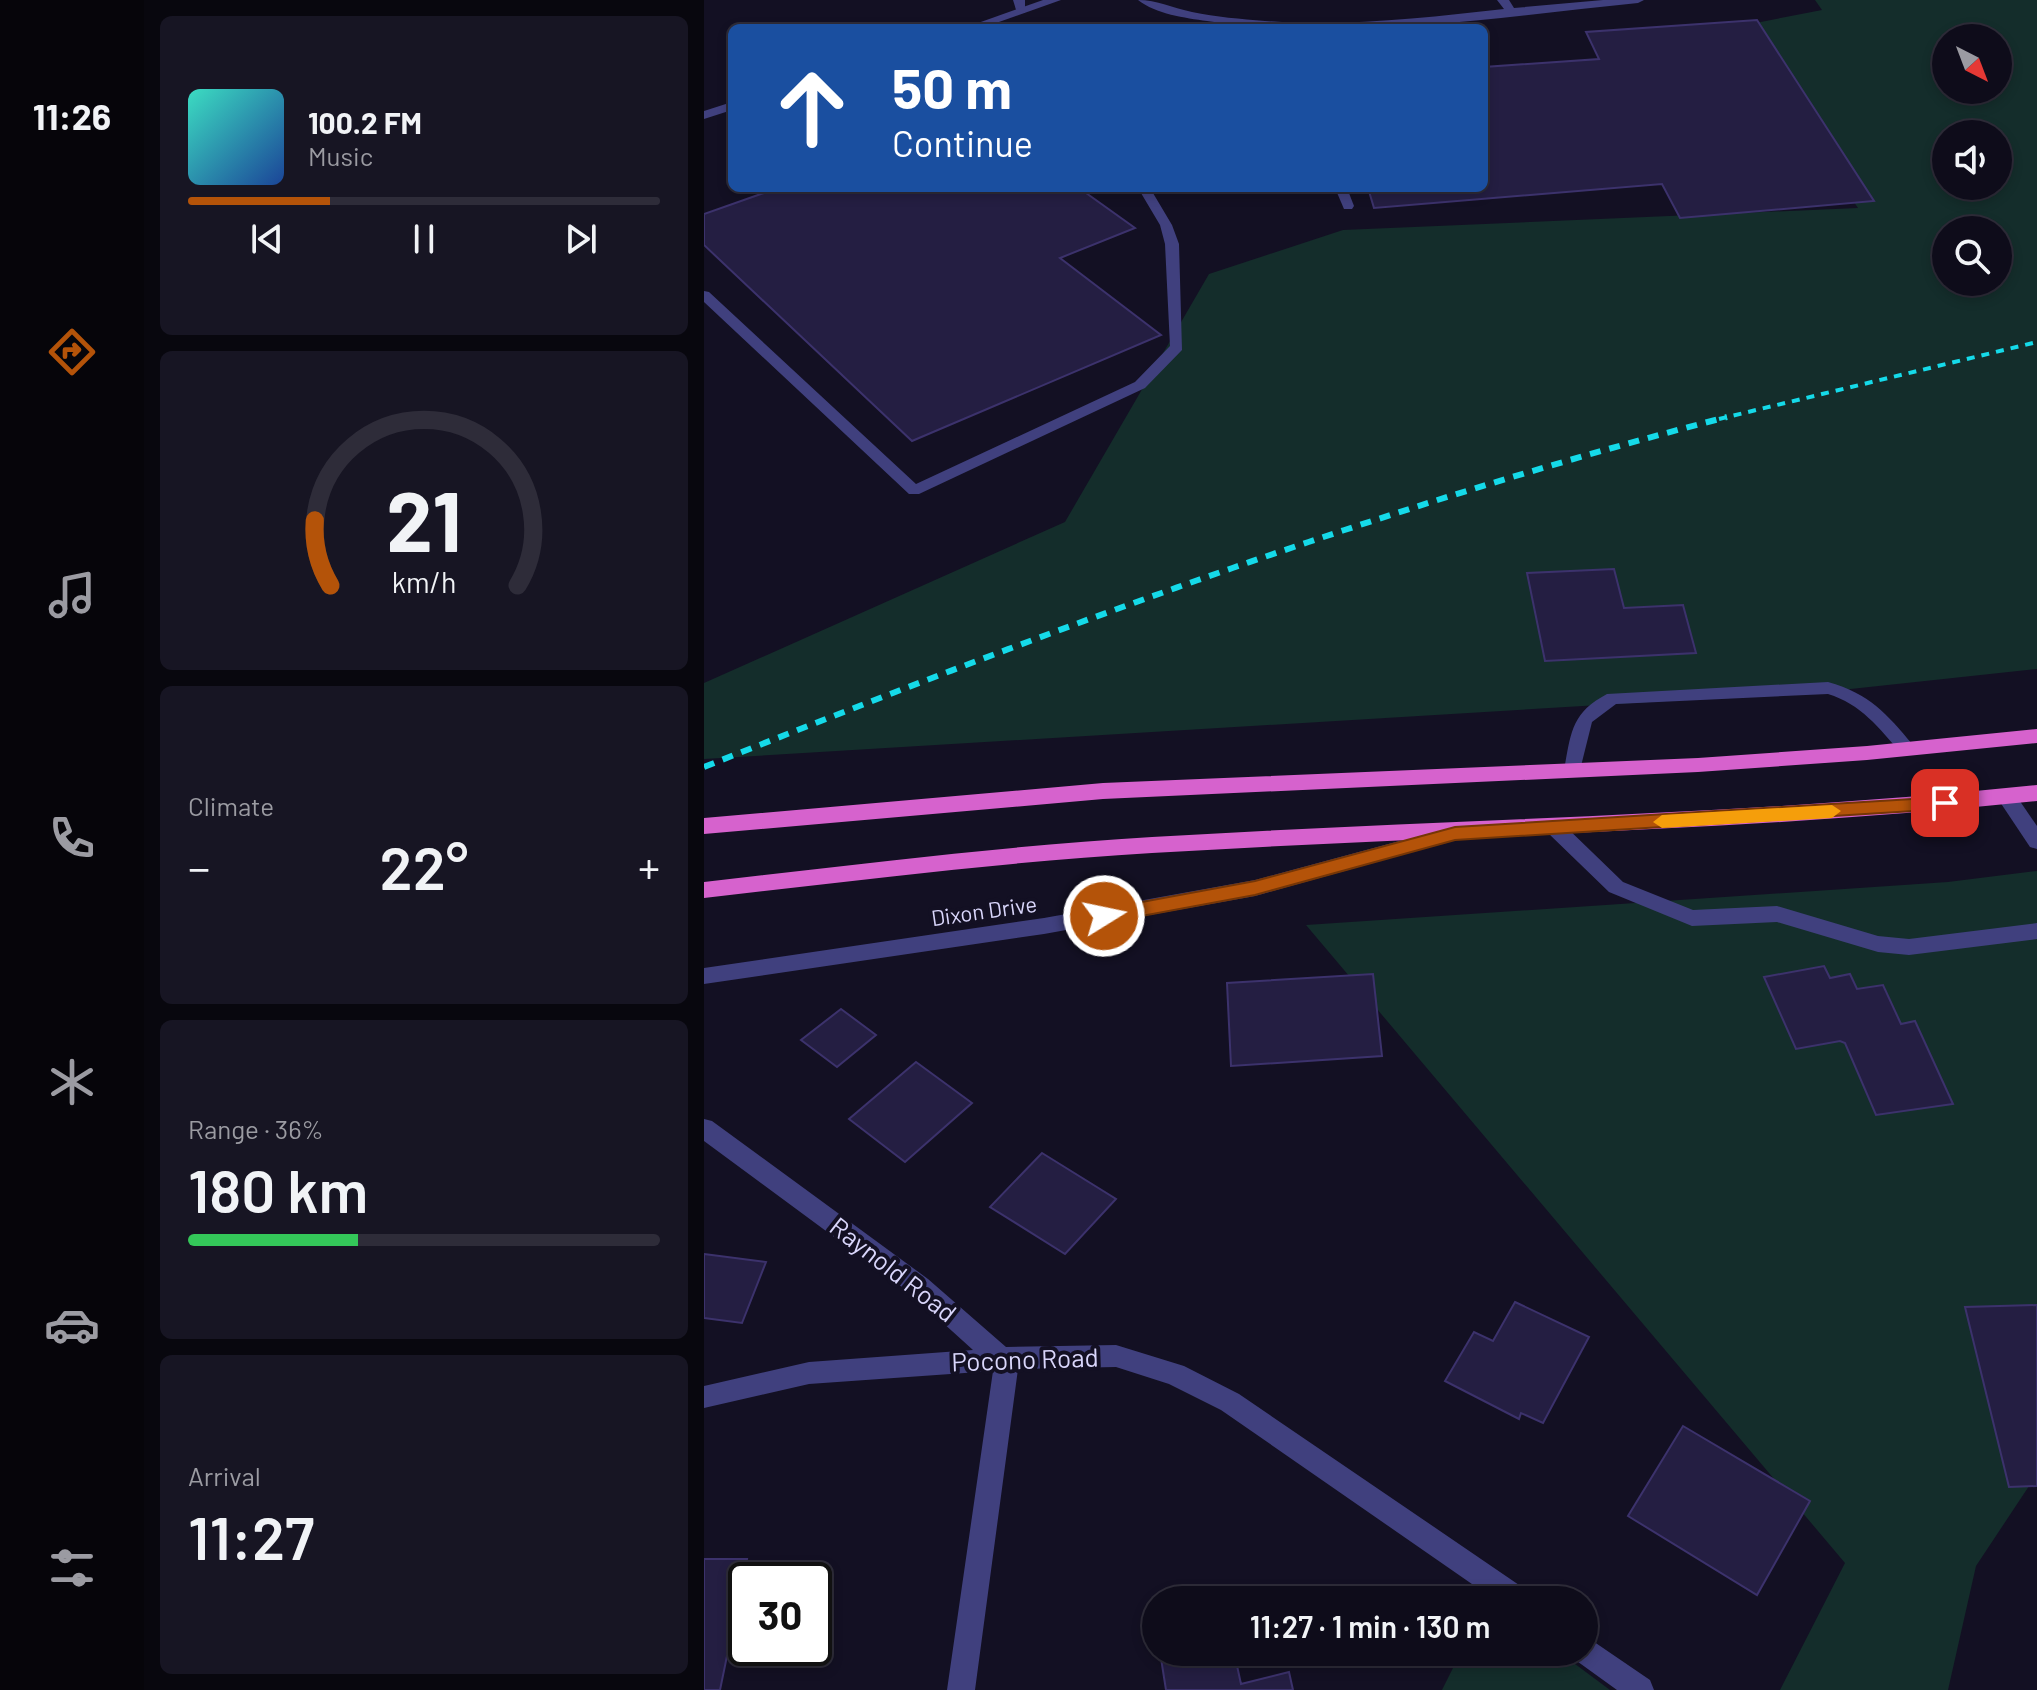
<!DOCTYPE html>
<meta charset="utf-8">
<style>
:root{--surface:#0e0c1a;--page:#171523;--text:#f1f3f6;--muted:#9b9ba2;--line:#2e2c39;--accent:#b45309}
body{margin:0;font-family:Barlow,sans-serif;background:var(--page);color:var(--text);height:100vh;display:flex;flex-direction:column;font-size:30px;white-space:nowrap}
*{box-sizing:border-box;margin:0}
p{font-size:26px;color:var(--muted)}
.icon{flex:none;width:44px;height:44px;fill:none;stroke:currentColor;stroke-width:2;stroke-linecap:round;stroke-linejoin:round}
.map{position:relative;flex:1;overflow:hidden}
.drawer{display:flex;flex-direction:column;gap:16px;padding:16px;background:#08070e;width:560px}
.drawer>*{flex:none}
.hud{position:absolute;left:24px;top:24px;width:760px;height:168px;border-radius:12px;box-shadow:0 4px 12px #0003,0 0 0 2px var(--line);background:#1a4fa0;color:#fff;overflow:hidden}
.needle{width:52px;rotate:138deg}
.fabs{position:absolute;left:1228px;top:24px;display:grid;gap:16px}
.fabs a{display:grid;place-items:center;width:80px;height:80px;border-radius:50%;background:var(--surface);box-shadow:0 4px 12px #0003,0 0 0 2px var(--line);font-size:40px}
.speed{position:absolute;left:24px;top:1562px;display:flex;gap:16px;font-size:40px;font-weight:700;text-align:center}
.speed>*{display:grid;place-content:center;width:104px;height:104px;border-radius:50%;background:var(--surface);box-shadow:0 4px 12px #0003,0 0 0 2px var(--line);line-height:1}
.speed .limit{border:4px solid #111;border-radius:12px;background:#fff;color:#111}
.pin{position:absolute;display:grid;place-items:center;width:68px;height:68px;color:#fff;margin:-34px;border-radius:16px;box-shadow:0 4px 12px #0006}
.me{position:absolute;width:88px;margin:-44px;rotate:80deg;stroke-linejoin:round;filter:drop-shadow(0 0 6px #0008)}
.turn{display:flex;align-items:center;gap:28px;height:168px;padding:0 32px;font-size:36px}
.turn .icon{width:104px;height:104px;stroke-width:2.5}
.turn b{display:block;font-size:56px;line-height:68px}
.big{font-size:60px;font-weight:600;line-height:1.1}
.drawer .widget{flex:1;display:flex;flex-direction:column;justify-content:center;gap:12px;min-width:0;padding:0 28px;border-radius:12px;background:var(--page)}
.drawer .dial{align-items:center;gap:0}
.dial svg{height:208px;overflow:visible;fill:none;stroke:var(--line);stroke-width:7;stroke-linecap:round;text-anchor:middle}
.dial text{fill:var(--text);stroke:none}
.song{display:flex;align-items:center;gap:24px}
.cover{width:96px;height:96px;border-radius:12px;background:linear-gradient(135deg,hsl(170 70% 55%),hsl(220 70% 35%))}
.played{height:8px;border-radius:4px;background:linear-gradient(90deg,var(--accent) 30%,var(--line) 30%)}
.keys{display:flex;justify-content:space-around;direction:ltr}
.heat{display:flex;justify-content:space-between;align-items:center;font-size:44px;direction:ltr}
.charge{height:12px;border-radius:6px;background:linear-gradient(90deg,#34c759 36%,var(--line) 0)}
.trip{position:absolute;left:438px;top:1586px;width:456px;height:80px;border-radius:40px;background:var(--surface);box-shadow:0 4px 12px #0003,0 0 0 2px var(--line);font-weight:600;line-height:80px;text-align:center}
main{display:flex;flex:1;min-height:0}
.menu{display:flex;flex-direction:column;width:144px;justify-content:space-around;align-items:center;background:#06050a;color:var(--muted)}
.menu .icon{width:56px;height:56px}
.menu .on{color:var(--accent)}
.menu b{font-size:36px;color:var(--text)}
.map>svg:first-child{display:block}
.green{fill:#142d2b;fill-rule:evenodd}
.building{fill:#241e42;stroke:#3c326c;stroke-width:2}
.lines{fill:none;stroke-linecap:round;stroke-linejoin:round}
.service{fill:#40407e;fill-rule:evenodd}
.minor{fill:#40407e;fill-rule:evenodd}
.trunk{fill:#d662cd;fill-rule:evenodd}
.rail-far1{stroke:#15dae9;stroke-width:4;stroke-dasharray:8 7;stroke-linecap:butt}
.rail{stroke:#15dae9;stroke-width:6;stroke-dasharray:11 9;stroke-linecap:butt}
.route{fill:#b45309;stroke:#753606;stroke-width:2}
.slow{fill:#f59e0b}
.labels{text-anchor:middle;stroke-width:8;stroke-linejoin:round;paint-order:stroke}
.street-label{font-size:22px;fill:#d9d6fb;stroke:#131023}
.near-street-label{font-size:26px;fill:#d9d6fb;stroke:#131023}
</style>
<main>
<nav class="menu">
<b>11:26</b>
<svg class="icon on" aria-label="directions" viewBox="0 0 24 24"><path d="M12 3l9 9-9 9-9-9zM9 14v-3h6M13 9l2 2-2 2"/></svg>
<svg class="icon" aria-label="music" viewBox="0 0 24 24"><path d="M9 18V5l10-2v13"/><circle cx="6" cy="18" r="3"/><circle cx="16" cy="16" r="3"/></svg>
<svg class="icon" aria-label="phone" viewBox="0 0 24 24"><path d="M5 4h4l2 5-3 2q2 4 5 5l2-3 5 2v4C11 20 4 13 5 4z"/></svg>
<svg class="icon" aria-label="climate" viewBox="0 0 24 24"><path d="M12 3v18M4 7l16 10M4 17L20 7"/></svg>
<svg class="icon" aria-label="car" viewBox="0 0 24 24"><path d="M5 17H2v-5l4-1 3-4h7l3 4 3 1v5h-3M9 17h6M6 11h13"/><circle cx="7" cy="17" r="2"/><circle cx="17" cy="17" r="2"/></svg>
<svg class="icon" aria-label="filters" viewBox="0 0 24 24"><path d="M4 7h16M4 17h16"/><circle cx="9" cy="7" r="2"/><circle cx="15" cy="17" r="2"/></svg>
</nav>
<section class="drawer">
<div class="widget">
<div class="song"><i class="cover"></i><div><b>100.2 FM</b><p>Music</p></div></div>
<div class="played"></div>
<div class="keys"><svg class="icon" aria-label="previous" viewBox="0 0 24 24"><path d="M18 5L8 12l10 7zM5 5v14"/></svg><svg class="icon" aria-label="pause" viewBox="0 0 24 24"><path d="M8 5v14M16 5v14"/></svg><svg class="icon" aria-label="next" viewBox="0 0 24 24"><path d="M6 5l10 7-10 7zM19 5v14"/></svg></div>
</div>
<div class="widget dial"><svg viewBox="0 0 100 80">
<path d="M14 69A42 42 0 1 1 86 69"/>
<path d="M14 69A42 42 0 0 1 8 44" stroke="#b45309"/>
<text x="50" y="56" font-size="32" font-weight="700">21</text>
<text x="50" y="72" font-size="11">km/h</text>
</svg></div>
<div class="widget"><p>Climate</p>
<div class="heat"><a>−</a><b class="big">22°</b><a>+</a></div>
</div>
<div class="widget"><p>Range · 36%</p><b class="big">180 km</b><div class="charge"></div></div>
<div class="widget"><p>Arrival</p><b class="big">11:27</b></div>
</section>
<div class="map">
<svg width="1333" height="1690" viewBox="0 0 1333 1690">
<rect width="100%" height="100%" fill="#131023"/>
<g class="green">
<path d="M1111,0H1333V669L1128,691L0,759V683L361,522L505,274L639,230L1154,208L1031,27L1118,10ZM1242,38H1294V90H1242ZM1242,134H1294V186H1242ZM1242,230H1294V282H1242Z"/>
<path d="M1333,871V1474L1272,1566L1244,1690H1076L1141,1563L602,925L1244,882Z"/>
<path d="M757,1652H855L906,1690H738Z"/>
</g>
<g class="building">
<path d="M1053,20L1170,201L976,218L958,184L670,208L664,188H780V67L895,59L882,32Z"/>
<path d="M74,188H375L431,228L356,258L457,335L208,441L0,245V214Z"/>
<path d="M910,569L920,608L979,605L992,653L841,661L823,573Z"/>
<path d="M1120,966L1126,978L1146,974L1153,989L1179,985L1197,1024L1211,1021L1249,1104L1172,1115L1141,1043L1136,1041L1092,1049L1060,977Z"/>
<path d="M669,974L678,1056L527,1066L523,983Z"/>
<path d="M137,1009L172,1035L133,1067L97,1040Z"/>
<path d="M212,1062L268,1103L201,1162L145,1119Z"/>
<path d="M338,1153L412,1199L361,1254L286,1207Z"/>
<path d="M0,1254L62,1262L38,1323L0,1318Z"/>
<path d="M811,1302L885,1337L839,1423L817,1413L815,1419L741,1381L770,1332L789,1341Z"/>
<path d="M1333,1305V1486L1305,1487L1261,1307Z"/>
<path d="M979,1426L1106,1501L1053,1595L924,1516Z"/>
<path d="M0,1559H43L16,1690H0Z"/>
<path d="M456,1652H530L537,1684L585,1672L589,1690H462Z"/>
</g>
<g class="lines">
<g class="service">
<path d="M309,0H321V13H313Z"/>
<path d="M434,0C453,0 469,8 488,12C512,17 537,19 561,21C640,27 721,18 800,9L793,0H805L810,8L899,0H940L934,3C792,17 646,42 503,21C481,18 452,14 434,0Z"/>
<path d="M434,188H446L468,225L475,244L478,350L441,388L215,494H205L0,302V291L5,292L212,484L431,382L466,346L461,244L456,225Z"/>
<path d="M631,188H643L650,206L648,209H640Z"/>
<path d="M1124,682C1166,694 1182,713 1209,745L1212,749L1209,753H1197C1175,728 1157,704 1124,694L912,704L888,722L875,774L869,776L860,770C867,733 867,713 903,694Z"/>
</g>
<g class="minor">
<path d="M339,0H357L278,28H260Z"/>
<path d="M28,102V110L0,119V111Z"/>
<path d="M1302,789L1309,791L1333,826V849L1326,847L1292,796Z"/>
<path d="M851,821L858,823L919,882L989,910L1073,906L1174,936L1205,939L1333,923V939L1205,955L1174,952L1073,922L988,926L905,892L844,833L841,828L844,823Z"/>
<path d="M751,826L758,828L761,833L758,838L551,896L340,934L0,984V968L340,918L551,880Z"/>
<path d="M0,1119L8,1121L224,1279L302,1347L412,1345L480,1366L535,1394L824,1591L827,1600H791L517,1410L465,1384L412,1367L314,1369L271,1690H243L289,1371L105,1384L0,1408V1386L105,1362L269,1350L206,1293L0,1141Z"/>
<path d="M880,1635L946,1680L950,1690H913L870,1659L868,1652H880Z"/>
</g>
<g class="trunk">
<path d="M1333,729V743L1163,760L994,772L399,799L0,834V818L399,783L994,758L1163,746Z"/>
<path d="M1333,785V801C1039,832 743,835 448,853C298,862 149,881 0,898V882C149,865 298,846 448,837C743,819 1039,816 1333,785Z"/>
</g>
<path class="rail-far1" d="M1015,419L1333,342"/>
<path class="rail" d="M0,767C335,634 673,507 1023,417"/>
</g>
<path class="route" d="M1241,797L1250,803L1241,809L751,840L551,895L400,923L391,916L400,909L551,881L751,827Z"/>
<path class="slow" d="M1128,805L1137,811L1128,818L958,828L949,822L958,815Z"/>
<g class="labels">
<g class="street-label">
<text transform="translate(280 911) rotate(-8)" y="8">Dixon Drive</text>
</g>
<g class="near-street-label">
<text transform="translate(189 1270) rotate(38)" y="9">Raynold Road</text>
<text transform="translate(321 1360) rotate(-2)" y="9">Pocono Road</text>
</g>
</g>
</svg>
<div class="fabs">
<a><svg class="needle" viewBox="-14 -14 28 28"><path d="M0-13l5 13h-10z" fill="#e53935"/><path d="M0 13l5-13h-10z" fill="#9b9ba2"/></svg></a>
<a><svg class="icon" aria-label="sound" viewBox="0 0 24 24"><path d="M4 9h4l5-4v14l-5-4H4zM17 9q2 3 0 6"/></svg></a>
<a><svg class="icon" aria-label="search" viewBox="0 0 24 24"><circle cx="10" cy="10" r="6"/><path d="M15 15l6 6"/></svg></a>
</div>
<div class="speed"><div class="limit">30</div></div>
<div class="pin" style="left:1241px;top:803px;background:#d93025"><svg class="icon" aria-label="arrive" viewBox="0 0 24 24"><path d="M6 21V4h12l-3 4 3 4H6"/></svg></div>
<svg class="me" style="left:400px;top:916px" viewBox="-20 -20 40 40"><circle r="17" fill="#b45309" stroke="#fff" stroke-width="3"/><path d="M0-11L8 9 0 5-8 9z" fill="#fff"/></svg>
<div class="trip">11:27 · 1 min · 130 m</div>
<div class="hud">
<div class="turn"><svg class="icon" aria-label="ahead" viewBox="0 0 24 24"><path d="M12 20V5M6 11l6-6 6 6"/></svg><div><b>50 m</b>Continue</div></div>
</div>
</div>
</main>
